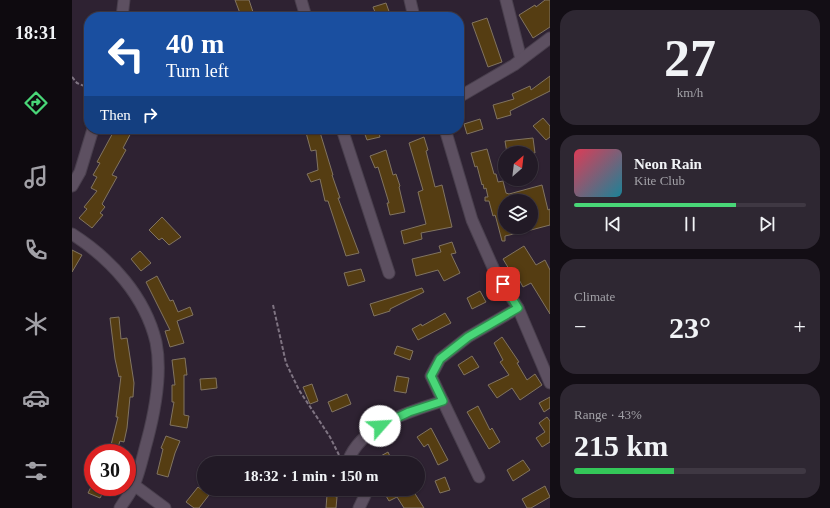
<!DOCTYPE html>
<meta charset="utf-8">
<style>
:root{--surface:#221a26;--page:#2e2732;--text:#f1f3f6;--muted:#a2a1a7;--line:#3f3843;--accent:#49d778}
body{margin:0;font-family:Georgia,serif;background:var(--page);color:var(--text);height:100vh;display:flex;flex-direction:column;font-size:15px;white-space:nowrap}
*{box-sizing:border-box;margin:0}
p{font-size:13px;color:var(--muted)}
.icon{flex:none;width:22px;height:22px;fill:none;stroke:currentColor;stroke-width:2;stroke-linecap:round;stroke-linejoin:round}
.map{position:relative;flex:1;overflow:hidden}
.side{display:flex;flex-direction:column;gap:10px;padding:10px;background:#130e15;width:280px}
.side>*{flex:none}
.hud{position:absolute;left:12px;top:12px;width:380px;height:122px;border-radius:16px;box-shadow:0 1px 3px #0004,0 0 0 1px var(--line);background:#1a4fa0;color:#fff;overflow:hidden}
.needle{width:26px;rotate:28deg}
.fabs{position:absolute;left:426px;top:146px;display:grid;gap:8px}
.fabs a{display:grid;place-items:center;width:40px;height:40px;border-radius:50%;background:var(--surface);box-shadow:0 1px 3px #0004,0 0 0 1px var(--line);font-size:20px}
.speed{position:absolute;left:12px;top:444px;display:flex;gap:8px;font-size:20px;font-weight:700;text-align:center}
.speed>*{display:grid;place-content:center;width:52px;height:52px;border-radius:50%;background:var(--surface);box-shadow:0 1px 3px #0004,0 0 0 1px var(--line);line-height:1}
.speed .limit{border:6px solid #d22;background:#fff;color:#111}
.pin{position:absolute;display:grid;place-items:center;width:34px;height:34px;color:#fff;margin:-17px;border-radius:8px;box-shadow:0 2px 6px #0006}
.me{position:absolute;width:44px;margin:-22px;rotate:64deg;stroke-linejoin:round;filter:drop-shadow(0 0 3px #0008)}
.turn{display:flex;align-items:center;gap:14px;height:84px;padding:0 16px;font-size:18px}
.turn .icon{width:52px;height:52px;stroke-width:2.5}
.turn b{display:block;font-size:28px;line-height:34px}
.then{display:flex;align-items:center;height:38px;padding:0 16px;background:#0003;gap:8px;font-size:15px}
.big{font-size:30px;font-weight:700;line-height:1.1}
.side .widget{flex:1;display:flex;flex-direction:column;justify-content:center;gap:6px;min-width:0;padding:0 14px;border-radius:16px;background:var(--page)}
.side .dial{align-items:center;gap:0}
.dial b{font-size:52px;line-height:1}
.song{display:flex;align-items:center;gap:12px}
.cover{width:48px;height:48px;border-radius:6px;background:linear-gradient(135deg,hsl(350 70% 55%),hsl(190 70% 35%))}
.played{height:4px;border-radius:2px;background:linear-gradient(90deg,var(--accent) 70%,var(--line) 70%)}
.keys{display:flex;justify-content:space-around;direction:ltr}
.heat{display:flex;justify-content:space-between;align-items:center;font-size:22px;direction:ltr}
.charge{height:6px;border-radius:3px;background:linear-gradient(90deg,#34c759 43%,var(--line) 0)}
.trip{position:absolute;left:125px;top:456px;width:228px;height:40px;border-radius:20px;background:var(--surface);box-shadow:0 1px 3px #0004,0 0 0 1px var(--line);font-weight:700;line-height:40px;text-align:center}
main{display:flex;flex:1;min-height:0}
.menu{display:flex;flex-direction:column;width:72px;justify-content:space-around;align-items:center;background:#0e0a0f;color:var(--muted)}
.menu .icon{width:28px;height:28px}
.menu .active{color:var(--accent)}
.menu b{font-size:18px;color:var(--text)}
.map>svg:first-child{display:block}
.building{fill:#553d12;stroke:#817461}
.lines{fill:none;stroke-linecap:round;stroke-linejoin:round}
.street-casing{stroke:#493f4d;stroke-width:13}
.path{stroke:#7f7482;stroke-width:2;stroke-dasharray:4 2;stroke-linecap:butt}
.street{stroke:#5d5061;stroke-width:11}
.route-casing{stroke:#2f8c4e;stroke-width:10}
.route{stroke:#49d778;stroke-width:7}
</style>
<main>
<nav class="menu">
<b>18:31</b>
<svg class="icon active" aria-label="directions" viewBox="0 0 24 24"><path d="M12 3l9 9-9 9-9-9zM9 14v-3h6M13 9l2 2-2 2"/></svg>
<svg class="icon" aria-label="music" viewBox="0 0 24 24"><path d="M9 18V5l10-2v13"/><circle cx="6" cy="18" r="3"/><circle cx="16" cy="16" r="3"/></svg>
<svg class="icon" aria-label="phone" viewBox="0 0 24 24"><path d="M5 4h4l2 5-3 2q2 4 5 5l2-3 5 2v4C11 20 4 13 5 4z"/></svg>
<svg class="icon" aria-label="climate" viewBox="0 0 24 24"><path d="M12 3v18M4 7l16 10M4 17L20 7"/></svg>
<svg class="icon" aria-label="car" viewBox="0 0 24 24"><path d="M5 17H2v-5l4-1 3-4h7l3 4 3 1v5h-3M9 17h6M6 11h13"/><circle cx="7" cy="17" r="2"/><circle cx="17" cy="17" r="2"/></svg>
<svg class="icon" aria-label="filters" viewBox="0 0 24 24"><path d="M4 7h16M4 17h16"/><circle cx="9" cy="7" r="2"/><circle cx="15" cy="17" r="2"/></svg>
</nav>
<div class="map">
<svg width="478" height="508" viewBox="0 0 478 508">
<rect width="100%" height="100%" fill="#2e2232"/>
<g class="building">
<path d="M163,0H177L181,12L169,16Z"/>
<path d="M473,0H478V27L461,38L447,15L463,5L464,7Z"/>
<path d="M314,3L319,17H305L301,7Z"/>
<path d="M415,18L430,62L416,67L400,23Z"/>
<path d="M478,76V91L438,111L439,115L425,119L421,105L442,99L440,94L458,86L459,90Z"/>
<path d="M471,118L478,126V137L474,140L461,126Z"/>
<path d="M408,119L411,129L395,134L392,124Z"/>
<path d="M43,129H61L51,148L54,150L40,175L45,177L30,204L33,207L28,213L31,215L20,228L7,218L15,209L12,207L25,191L19,188L25,177L21,175L28,163L25,162Z"/>
<path d="M233,129H247L261,175H260L268,198H266L287,253L274,256L256,201H253L248,179L239,182L235,174L246,170L244,150L239,151Z"/>
<path d="M291,129H306L308,137L295,140Z"/>
<path d="M352,137L356,150L354,151L363,187L370,185L380,227L349,233L350,239L332,244L329,231L354,224L346,192L351,190L337,143Z"/>
<path d="M461,138L463,153H435L433,141Z"/>
<path d="M415,149L422,174H424L426,182L431,181L434,193L437,194L470,185L476,210L478,209V225L459,230V201H433V227H458L459,230L433,236V241H430L424,218L423,215L421,216L417,201H413V197H416L414,188L412,189L411,184L410,185L405,166L403,167L399,153Z"/>
<path d="M314,150L321,175L324,174L328,186L327,187L333,212L318,215L315,203H317L306,167L303,168L298,156Z"/>
<path d="M90,217L109,237L97,245L90,238L87,240L77,230Z"/>
<path d="M380,242L384,253L379,254L388,273L372,281L366,270L344,276L340,259L369,252L367,246Z"/>
<path d="M452,246L464,265L473,260L478,270V314L459,283L451,287L443,272L440,274L431,259Z"/>
<path d="M0,250L10,255L0,272Z"/>
<path d="M68,251L79,263L69,271L59,259Z"/>
<path d="M289,269L293,281L276,286L272,273Z"/>
<path d="M85,276L98,301L101,300L106,312L118,307L121,315L105,321L112,343L98,347L93,331L98,330L74,282Z"/>
<path d="M350,288L352,292L318,309V311L302,316L298,304Z"/>
<path d="M408,291L414,302L400,309L395,298Z"/>
<path d="M373,313L379,323L346,340L340,329L349,324L350,326Z"/>
<path d="M47,317L49,339L55,338L62,383L61,397H58L55,428L52,442L48,441L44,453H37L46,417H44L49,376L47,377L43,359L38,318Z"/>
<path d="M430,337L447,362L445,363L455,380L463,374L470,385L448,400L440,388L425,398L416,385L437,375L428,362L431,360L422,343Z"/>
<path d="M325,346L341,351L338,360L322,354Z"/>
<path d="M400,356L407,367L392,375L386,365Z"/>
<path d="M113,358L115,375H112V415L117,416L115,428L98,425L102,402H100V385H103L100,360Z"/>
<path d="M325,376L337,378L334,393L322,391Z"/>
<path d="M144,378L145,388L129,390L128,379Z"/>
<path d="M240,384L246,401L238,404L231,387Z"/>
<path d="M275,394L279,404L260,412L256,402Z"/>
<path d="M478,397V408L472,412L467,403Z"/>
<path d="M406,406L418,430L420,428L428,442L417,449L395,412Z"/>
<path d="M475,417L478,421V442L470,447L464,438L473,432L467,423Z"/>
<path d="M359,428L376,460L366,465L356,444L352,447L345,437Z"/>
<path d="M94,436L108,441L103,453L96,477L85,474L91,449L89,448Z"/>
<path d="M316,452L321,463H296Z"/>
<path d="M451,460L458,470L441,481L435,470Z"/>
<path d="M373,477L378,490L368,493L363,481Z"/>
<path d="M473,486L478,497L459,508H455L450,499Z"/>
<path d="M19,487H34L28,498L16,493Z"/>
<path d="M126,487L137,495L127,508H122L114,502Z"/>
<path d="M310,489H340L352,508H332L325,497L317,501Z"/>
<path d="M255,495L265,497L264,508H254Z"/>
</g>
<g class="lines">
<g class="street-casing">
<g id="street">
<path d="M229,0L234,17"/>
<path d="M338,0L342,17"/>
<path d="M434,0L449,59"/>
<path d="M50,17L52,0"/>
<path d="M387,97L442,65L478,38"/>
<path d="M270,129L317,273"/>
<path d="M373,129L400,220L423,272L446,308L478,383"/>
<path d="M0,186L8,172L21,129"/>
<path d="M0,234C39,259 73,296 84,342C90,372 83,411 75,441C71,455 68,471 62,485C59,493 52,501 48,508"/>
<path d="M278,463L276,461C290,425 336,412 371,401"/>
<path d="M407,477L359,376L368,359L396,337L446,308"/>
<path d="M62,485L93,508"/>
<path d="M287,508L296,489"/>
</g>
</g>
<g class="path">
<path d="M0,77L5,83L17,88"/>
<path d="M201,305L214,363L227,390L258,437L267,455"/>
</g>
<use href="#street" class="street"/>
</g>
<g class="lines">
<g class="route-casing">
<path id="route" d="M308,426L337,412L371,401L359,376L368,359L396,337L446,308L431,284"/>
</g>
<use href="#route" class="route"/>
</g>
</svg>
<div class="fabs">
<a><svg class="needle" viewBox="-14 -14 28 28"><path d="M0-13l5 13h-10z" fill="#e53935"/><path d="M0 13l5-13h-10z" fill="#a2a1a7"/></svg></a>
<a><svg class="icon" aria-label="layers" viewBox="0 0 24 24"><path d="M12 4l9 5-9 5-9-5zM3 14l9 5 9-5"/></svg></a>
</div>
<div class="speed"><div class="limit">30</div></div>
<div class="pin" style="left:431px;top:284px;background:#d93025"><svg class="icon" aria-label="arrive" viewBox="0 0 24 24"><path d="M6 21V4h12l-3 4 3 4H6"/></svg></div>
<svg class="me" style="left:308px;top:426px" viewBox="-20 -20 40 40"><circle r="19" fill="#fff"/><path d="M0-13L10 11 0 6-10 11z" fill="#49d778"/></svg>
<div class="trip">18:32 · 1 min · 150 m</div>
<div class="hud">
<div class="turn"><svg class="icon" aria-label="left" viewBox="0 0 24 24"><path d="M17 20v-9H6M10 6l-5 5 5 5"/></svg><div><b>40 m</b>Turn left</div></div>
<div class="then">Then<svg class="icon" aria-label="right" viewBox="0 0 24 24"><path d="M7 20v-9h11M14 6l5 5-5 5"/></svg></div>
</div>
</div>
<section class="side">
<div class="widget dial"><b>27</b><p>km/h</p></div>
<div class="widget">
<div class="song"><i class="cover"></i><div><b>Neon Rain</b><p>Kite Club</p></div></div>
<div class="played"></div>
<div class="keys"><svg class="icon" aria-label="previous" viewBox="0 0 24 24"><path d="M18 5L8 12l10 7zM5 5v14"/></svg><svg class="icon" aria-label="pause" viewBox="0 0 24 24"><path d="M8 5v14M16 5v14"/></svg><svg class="icon" aria-label="next" viewBox="0 0 24 24"><path d="M6 5l10 7-10 7zM19 5v14"/></svg></div>
</div>
<div class="widget"><p>Climate</p>
<div class="heat"><a>−</a><b class="big">23°</b><a>+</a></div>
</div>
<div class="widget"><p>Range · 43%</p><b class="big">215 km</b><div class="charge"></div></div>
</section>
</main>
